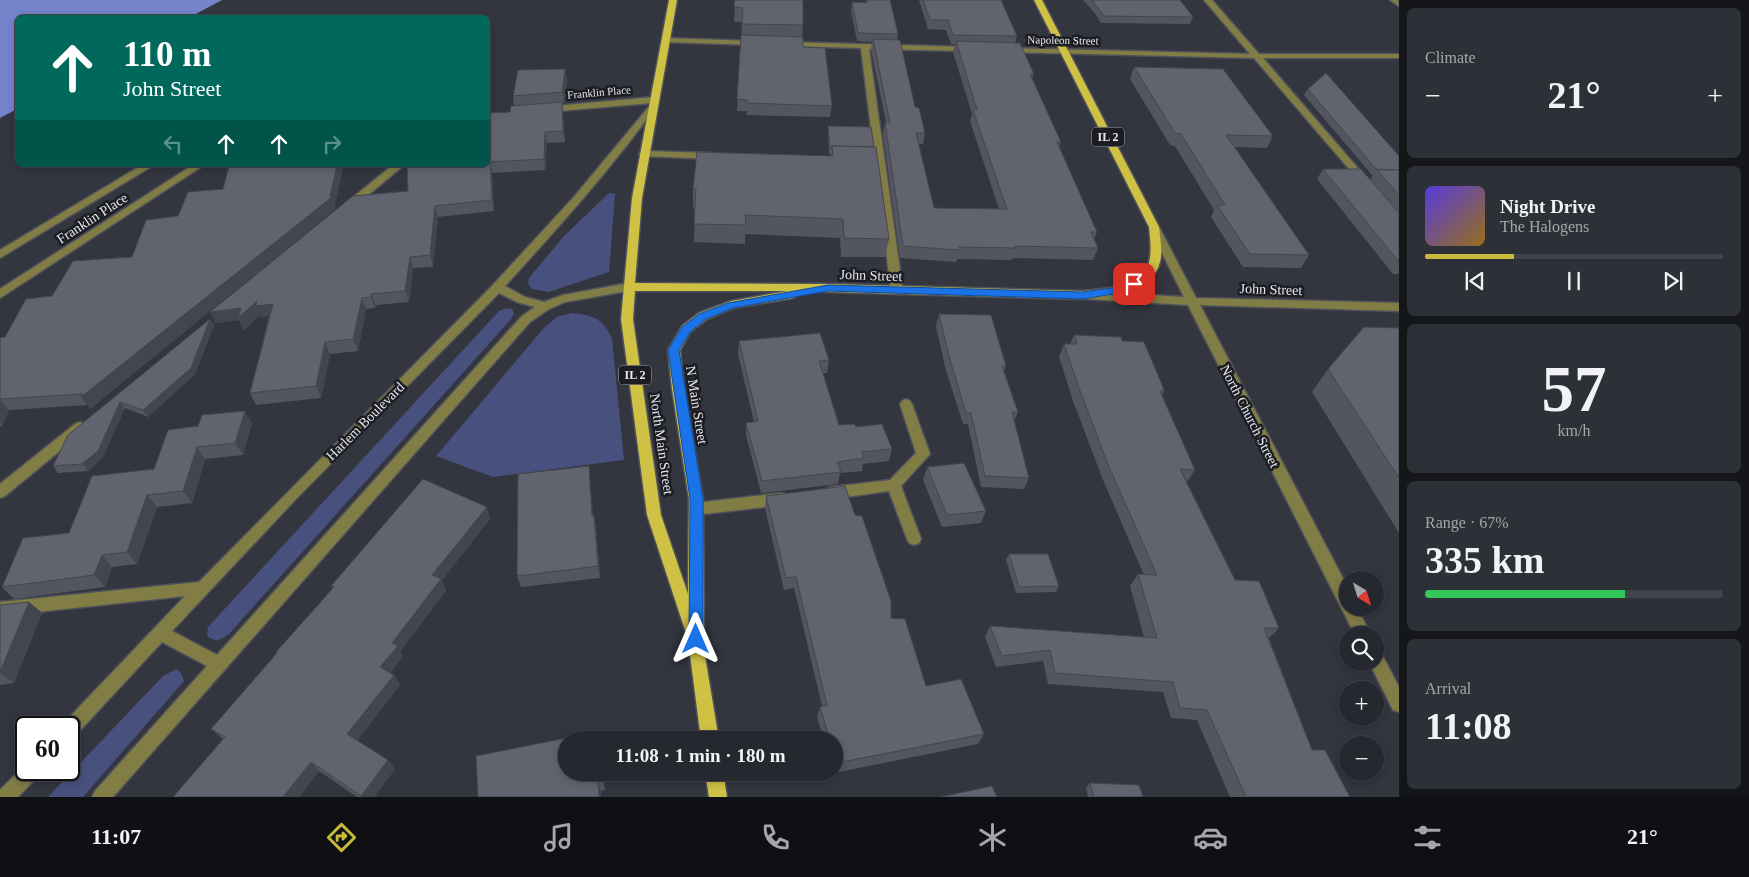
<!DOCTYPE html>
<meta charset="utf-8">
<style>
:root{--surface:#26282f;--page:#2e3037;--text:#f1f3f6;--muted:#a4a6aa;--line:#42444b;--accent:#c8bb3b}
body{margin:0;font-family:Georgia,serif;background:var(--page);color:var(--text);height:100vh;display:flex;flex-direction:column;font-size:19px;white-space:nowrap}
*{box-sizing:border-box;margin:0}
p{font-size:16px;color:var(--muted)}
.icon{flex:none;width:28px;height:28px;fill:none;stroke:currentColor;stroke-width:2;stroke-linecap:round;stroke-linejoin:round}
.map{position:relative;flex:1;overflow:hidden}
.sheet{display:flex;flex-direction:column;gap:8px;padding:8px;background:#15161a;width:350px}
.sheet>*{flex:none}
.banner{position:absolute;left:15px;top:15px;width:475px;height:152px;border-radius:8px;box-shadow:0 2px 8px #0003,0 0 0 1px var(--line);background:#00695c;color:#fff;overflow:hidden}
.needle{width:32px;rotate:142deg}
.buttons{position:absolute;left:1339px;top:571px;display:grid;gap:10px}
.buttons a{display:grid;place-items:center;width:45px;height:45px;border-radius:50%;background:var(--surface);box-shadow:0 2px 8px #0003,0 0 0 1px var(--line);font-size:25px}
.speed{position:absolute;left:15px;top:716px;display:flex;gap:10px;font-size:25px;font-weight:700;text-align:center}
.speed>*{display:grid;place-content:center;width:65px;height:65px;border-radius:50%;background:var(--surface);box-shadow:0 2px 8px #0003,0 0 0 1px var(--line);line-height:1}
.speed .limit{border:2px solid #111;border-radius:8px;background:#fff;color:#111}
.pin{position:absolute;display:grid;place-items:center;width:42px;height:42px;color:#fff;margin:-21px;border-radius:10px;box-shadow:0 2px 8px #0006}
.me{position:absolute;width:55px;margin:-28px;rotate:0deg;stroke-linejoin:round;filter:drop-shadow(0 0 4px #0008)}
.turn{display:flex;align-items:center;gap:18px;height:105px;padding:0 25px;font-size:22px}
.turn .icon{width:65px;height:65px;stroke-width:2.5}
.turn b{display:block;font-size:35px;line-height:42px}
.lanes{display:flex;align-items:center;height:48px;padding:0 25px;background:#0003;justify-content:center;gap:25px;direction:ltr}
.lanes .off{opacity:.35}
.big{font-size:38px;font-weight:600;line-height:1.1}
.sheet .card{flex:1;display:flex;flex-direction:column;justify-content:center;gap:8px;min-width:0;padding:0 18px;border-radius:8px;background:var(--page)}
.sheet .dial{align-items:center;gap:0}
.dial b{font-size:65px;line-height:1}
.song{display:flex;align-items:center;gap:15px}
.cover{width:60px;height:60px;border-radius:8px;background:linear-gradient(135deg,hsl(250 70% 55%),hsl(40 70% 35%))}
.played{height:5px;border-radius:2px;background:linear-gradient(90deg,var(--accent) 30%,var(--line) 30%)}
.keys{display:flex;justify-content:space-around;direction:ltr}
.heat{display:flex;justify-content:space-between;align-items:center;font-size:28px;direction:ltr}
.charge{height:8px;border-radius:4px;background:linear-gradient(90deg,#34c759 67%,var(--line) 0)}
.trip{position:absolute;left:558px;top:731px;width:285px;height:50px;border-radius:25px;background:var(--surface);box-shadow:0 2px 8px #0003,0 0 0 1px var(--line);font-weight:600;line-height:50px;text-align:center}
.tab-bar{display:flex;height:80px;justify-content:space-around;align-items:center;background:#0f1013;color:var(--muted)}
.tab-bar .icon{width:35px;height:35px}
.tab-bar .on{color:var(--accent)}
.tab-bar b{font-size:22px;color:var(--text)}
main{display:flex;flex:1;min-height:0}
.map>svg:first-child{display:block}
.green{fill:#48517d}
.water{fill:#7584cb}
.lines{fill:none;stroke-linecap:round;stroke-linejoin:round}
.minor-casing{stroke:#50525b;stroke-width:3}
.major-casing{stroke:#50525b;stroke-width:3}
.minor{fill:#827d45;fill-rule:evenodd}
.major{fill:#cec144;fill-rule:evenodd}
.wall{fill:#53565f}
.shaded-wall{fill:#44464e}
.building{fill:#61646f;stroke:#44464e}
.route{fill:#1a73e8;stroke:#114b97}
.labels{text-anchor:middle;stroke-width:5;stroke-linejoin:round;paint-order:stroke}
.far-street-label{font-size:11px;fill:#e7e8ef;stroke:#1c1d22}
.shield{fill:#1c1d22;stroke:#aaabb2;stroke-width:1}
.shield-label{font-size:12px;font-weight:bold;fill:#e7e8ef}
.street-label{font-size:14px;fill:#e7e8ef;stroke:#1c1d22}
</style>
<main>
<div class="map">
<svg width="1399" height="797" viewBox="0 0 1399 797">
<rect width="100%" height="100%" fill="#33353f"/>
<g class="green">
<path d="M609,193L615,194L609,272L549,292L532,289L528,284L529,278L564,236Z"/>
<path d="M506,308L512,309L514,313L512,318L229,634C221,640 216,643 207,636L208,627L499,311Z"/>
<path d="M572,313C594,315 603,319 612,339L624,460L493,477L436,456L543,329L557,317Z"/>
<path d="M176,669L181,673L184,681L83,797H48L163,676Z"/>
</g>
<path class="water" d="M0,0H222L190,17L18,18L17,109L0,118Z"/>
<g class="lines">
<g class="minor-casing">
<g id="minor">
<path d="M1204,0H1212L1259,54H1399V58H1263L1368,180V184H1362L1254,58L1006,52L1002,50L1006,48L1250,54Z"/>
<path d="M1390,0H1398L1399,6Z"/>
<path d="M663,38L756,41L760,43L756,45L666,42L662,40Z"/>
<path d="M783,42L971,47L975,49L971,51L869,49L903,291L901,294H893L891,291L861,48L786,46L782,44Z"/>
<path d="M654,97L658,100L654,103L657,105C611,169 558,228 505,286L525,297L544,302L563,295L629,283L633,284L635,287L633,290L565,302L549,309L530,322L113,797H92L95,791L207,666L162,642L75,736L69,738V728H62L63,724L185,596L0,616V602L199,582L491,287L573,198L652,103L547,112L544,111V107ZM499,293L517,302L535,307L522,316L217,655L172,631L296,499Z"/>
<path d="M644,151L712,153L717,156L712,159L641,156L639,154Z"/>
<path d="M142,165H154L0,258V250Z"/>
<path d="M193,165H204L0,298V289Z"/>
<path d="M393,165H404L354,207H346V203Z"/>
<path d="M1154,224L1159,227L1196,298L1399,303V311L1200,305L1348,588V608H1357L1371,635H1355L1188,305L1087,299L1081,295L1087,291L1184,297L1149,227Z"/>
<path d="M906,399L910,401L912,404L930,454L901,486L921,539L919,543L914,545L909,543L907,539L889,491L831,499L826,497L824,493L826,489L831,487L890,480L916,453L900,404L902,401Z"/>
<path d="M80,422L85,424L86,427L85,430L5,496L0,498V484L75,424Z"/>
<path d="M782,493L787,495L789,499L787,503L782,505L696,515L691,513L689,509L691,505L696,503Z"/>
<path d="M1375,651L1381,653L1399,687V712L1393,710L1369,662H1375Z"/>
<path d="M26,764V770H41L38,776L18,797H0V790Z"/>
</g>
</g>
<g class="major-casing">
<g id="major">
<path d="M669,0H677L642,198L635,283L828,284L1082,291C1103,289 1143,288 1149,262C1152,251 1150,238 1149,227L1034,0H1042L1159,227C1160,238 1163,251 1160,262C1152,293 1108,295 1082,299L797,291L799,294L793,298L733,308L707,319L690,332L680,350L684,389L703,499L704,627L701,632L719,740H701L688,639L647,515L621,319L632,198ZM635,291H788L731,301L699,313L682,326L668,350L672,389L689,499L688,594L661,515L633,319Z"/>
<path d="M705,772H723L727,797H709Z"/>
</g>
</g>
<use href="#minor" class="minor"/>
<use href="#major" class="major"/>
</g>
<g class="wall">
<path d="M735,0L803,25L802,37L803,47L832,106L830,117L746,115L747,111H737L742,22H734Z"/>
<path d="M866,0H890L898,34L897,40L915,107L925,133L923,144H919L934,208L999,209L970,121L972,114L953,52L955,44H951L946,30L928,29L919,0H1001L1017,36L1015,43L1034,74L1032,78L1061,142L1059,147L1097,232L1094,240L1098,248L1093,260L1013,258L1012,260L957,259L956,262L900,258L883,134L885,122H886L871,50L872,42L857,41L851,11L852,2L865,3Z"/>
<path d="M1083,0H1180L1193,17L1190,24L1101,23L1094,12Z"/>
<path d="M1134,67L1273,136L1267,148L1235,147L1309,255L1301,268L1243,267L1211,217L1214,210L1175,146L1170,145L1130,79Z"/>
<path d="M565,69L567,81L564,103H562L565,142L547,143L545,170L492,173L494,211L438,217L433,267L413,268L409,302L376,305L375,308L366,309L358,351L330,354L321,398L256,405L250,393L269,316L261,317L260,315L244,330L239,320L216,323L210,312L408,191L510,112L514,106L513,96Z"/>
<path d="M1308,89L1399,156V274H1393L1317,179L1323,169L1370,180L1373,175H1372L1304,95Z"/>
<path d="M828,126L874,147L889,239L885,257H841L840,238L745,234V244L694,242L695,208H693V189L831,156V154H829L828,132Z"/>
<path d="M223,189L335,205L90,409L88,405L9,410L2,426H0V338L5,337L52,296L132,257L178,216Z"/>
<path d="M939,314L1006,366L1004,371L1018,412L1014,421L1029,478L1024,489L981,487L968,424H963L945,367L936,326Z"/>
<path d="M210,319L214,325L195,374L148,417L125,408L103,457L88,471L58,473L53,466L68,435Z"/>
<path d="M1399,328V533L1312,392L1328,369Z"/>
<path d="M1074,335L1122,341L1164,391L1162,396L1195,470L1187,482H1186L1235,580L1279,628L1269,638L1312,750L1350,797H1230L1197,720L1171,718L1163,692L1048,684L1043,661L996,667L985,637L990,626L1144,637L1130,586L1138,574L1144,575L1103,480L1073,401L1059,357L1064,344H1070Z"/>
<path d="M739,341L829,360L827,373H823L839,425L856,427L892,449L889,461L863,464L862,471L840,473L838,484L761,493L746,435V423L754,422L738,354Z"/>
<path d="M252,423L243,455L205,459L192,503L157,507L137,564L112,567L105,587L14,599L2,587L69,533L154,469L168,430Z"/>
<path d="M589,466L590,478L593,516H594L596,528L600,578L521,587L517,576Z"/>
<path d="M927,467L986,511L981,523L942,527L923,480Z"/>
<path d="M766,496L855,515L891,618L926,686L984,734L978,744L834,773V740H824L817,717L820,707L822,706L794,588L784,590L765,508Z"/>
<path d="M490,519L442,580L446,591L400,651L403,656L390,673L394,675L400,685L357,740L388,760L395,769L374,797H357L319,771L299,797H173L223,739L211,729L277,653L276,652L333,589L331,586Z"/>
<path d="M1009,554L1059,586L1056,592L1016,593L1006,560Z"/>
<path d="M29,602L42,613L14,683L0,685V605Z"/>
<path d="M597,732L598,740H566V772H602L605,790L601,791V797H478L476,756Z"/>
<path d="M1090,783L1143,797H1088L1086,788Z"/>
</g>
<g class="shaded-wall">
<path d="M565,69L567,81L564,103L562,92Z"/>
<path d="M562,102L563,112L565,142L563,131Z"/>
<path d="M545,132L547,143L545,170L544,159Z"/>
<path d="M490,162L492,173L494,211L492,200Z"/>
<path d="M337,165H344L335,205L336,209L90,409L81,397L330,197Z"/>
<path d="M435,206L438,217L433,267L430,255Z"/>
<path d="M410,257L413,268L409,302L405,291Z"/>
<path d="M371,294L376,305L375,308L371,297Z"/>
<path d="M362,298L366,309L358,351L353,339Z"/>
<path d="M257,301L273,304L278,315L261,317L260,315L244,330L239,320L216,323L210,312Z"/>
<path d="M210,319L214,325L195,374L148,417L143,410Z"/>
<path d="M325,342L330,354L321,398L316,386Z"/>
<path d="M0,400L9,410L2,426L0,423Z"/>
<path d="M120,402L125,408L103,457L88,471L82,464Z"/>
<path d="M245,411L252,423L243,455L235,443Z"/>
<path d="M197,447L205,459L192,503L183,491Z"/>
<path d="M589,466L590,478L594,528L592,516Z"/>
<path d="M147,495L157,507L137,564L127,552Z"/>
<path d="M487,507L490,519L442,580L446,591L400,651L403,656L386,678L380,667L392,643L432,575Z"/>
<path d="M594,516L596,528L600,578L598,566Z"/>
<path d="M102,555L112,567L105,587L94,575Z"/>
<path d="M29,602L42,613L14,683L0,673Z"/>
<path d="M394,675L400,685L355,744L347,734Z"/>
<path d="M388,760L395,769L374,797H362L361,796Z"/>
<path d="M311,762L319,771L299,797H283Z"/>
<path d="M598,782L601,791V797H599Z"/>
</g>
<g class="building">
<path d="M735,0H803V25L742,24L743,8L734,7Z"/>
<path d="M867,0H890L898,34L858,33L852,2L867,3Z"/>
<path d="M923,0H1001L1017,36L953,35L948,20H930Z"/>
<path d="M1092,0H1180L1193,17L1104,16L1096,5Z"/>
<path d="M741,35L803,37V47L825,48L832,106L747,103V100L737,99Z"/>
<path d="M873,39L900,40L915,107L919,108L925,133H916L934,208L1007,209L973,110H977L956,41L1020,43L1034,74H1030L1061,142H1057L1097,232H1091L1098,248L1015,246L1016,248L959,247V250L903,246L885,122L890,123Z"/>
<path d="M1134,67L1223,69L1273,136L1226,135L1309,255L1250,254L1217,205H1225L1181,134L1175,133Z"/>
<path d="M565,69L562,92L513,96L518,70Z"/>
<path d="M1326,73L1399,156V170L1376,169L1308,89Z"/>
<path d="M562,102L563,131L545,132L544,159L490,162L492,200L435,206L430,255L410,257L405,291L371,294V297L362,298L353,339L325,342L316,386L250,393L273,304L256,306L257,301L238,318L241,308L210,312L353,196L408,191L407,165H488V113L510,112L511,106Z"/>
<path d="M828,126L871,127L874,147L832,146V148H830Z"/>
<path d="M832,146L876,147L889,239L844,238L843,219L745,215L746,225L694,224L696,189H693L697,152L833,156Z"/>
<path d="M241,165H337L330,197H332L81,397L83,394L0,399V338L5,337L26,299L52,296L73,261L132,257L146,220L178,216L188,192L223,189L229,166Z"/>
<path d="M1323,169H1361L1399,213V262Z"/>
<path d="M1377,170H1399V195Z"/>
<path d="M939,314L991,315L1006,366H1002L1018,412H1012L1029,478L985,476L971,413H966L949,356Z"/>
<path d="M210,319L191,368L143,410L120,402L98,451L82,464L53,466L68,435Z"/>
<path d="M1364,327L1399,328V478L1328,369Z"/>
<path d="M820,333L829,360L819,361L839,425L854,424L856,427L882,424L892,449L862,452L864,458L837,462L841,472L762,481L746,423L758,421L739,341Z"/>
<path d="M1074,335L1121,337L1122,341L1144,342L1163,387L1164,391H1160L1195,470L1180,469L1235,580L1259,581L1279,628H1264L1312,750H1325L1350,797H1246L1207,710L1180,708L1173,682L1055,673L1050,650L1002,656L990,626L1157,638L1138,574L1157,575L1109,467L1079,388L1064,344H1077Z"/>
<path d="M245,411L235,443L197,447L183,491L147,495L127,552L102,555L94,575L2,587L23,538L69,533L92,476L154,469L168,430L198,426L202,415Z"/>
<path d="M964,463L986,511L947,515L927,467Z"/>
<path d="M589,466L592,516H594L598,566L517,576L518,474Z"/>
<path d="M423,479L487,507L432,575L441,579L392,643L398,646L380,667L394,675L347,734L388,760L361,796L311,762L283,797H173L225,737L211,729L277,653L276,652L334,587L331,586Z"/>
<path d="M845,486L855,515L862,516L891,601V618L905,619L926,686L961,679L984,734L837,763L834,754V740H830L820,707L827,705L796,577L786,578L766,496Z"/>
<path d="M1009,554H1048L1059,586L1019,587Z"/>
<path d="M29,602L0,672V605Z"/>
<path d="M597,732V740H566V772H602L603,781L598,782L599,797H478L476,756Z"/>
<path d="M1090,783L1139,785L1143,797H1094Z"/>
<path d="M992,786L997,797H940Z"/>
</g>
<path class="route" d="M1134,281L1137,282V287L1120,293L1082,299L828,291L733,308L706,319L690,332L679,350L703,499V639L701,644L696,646L691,644L689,639L690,499L668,350L682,327L699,314L728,303L828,285L1082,292L1119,287Z"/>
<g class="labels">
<g class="far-street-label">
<text transform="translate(1063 40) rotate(1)" y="4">Napoleon Street</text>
<text transform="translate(599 92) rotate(-5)" y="4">Franklin Place</text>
</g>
<g class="shield">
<rect x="1092" y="127.5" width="32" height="19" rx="4"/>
<rect x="619" y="365.5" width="32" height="19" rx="4"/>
</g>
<g class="shield-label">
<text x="1108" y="141">IL 2</text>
<text x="635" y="379">IL 2</text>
</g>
<g class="street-label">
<text transform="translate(92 218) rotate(-33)" y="5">Franklin Place</text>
<text transform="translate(871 275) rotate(2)" y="5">John Street</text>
<text transform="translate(1271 289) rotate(2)" y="5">John Street</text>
<text transform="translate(697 405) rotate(81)" y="5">N Main Street</text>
<text transform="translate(1250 416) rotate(63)" y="5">North Church Street</text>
<text transform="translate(365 421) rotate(-45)" y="5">Harlem Boulevard</text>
<text transform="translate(662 444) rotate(82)" y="5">North Main Street</text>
</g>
</g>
</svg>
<div class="buttons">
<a><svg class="needle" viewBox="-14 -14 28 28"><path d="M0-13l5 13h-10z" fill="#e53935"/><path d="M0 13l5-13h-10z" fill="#a4a6aa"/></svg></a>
<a><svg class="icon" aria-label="search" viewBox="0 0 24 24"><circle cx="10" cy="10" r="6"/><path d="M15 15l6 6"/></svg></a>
<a>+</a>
<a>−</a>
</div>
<div class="speed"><div class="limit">60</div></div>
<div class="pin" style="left:1134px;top:284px;background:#d93025"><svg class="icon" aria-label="arrive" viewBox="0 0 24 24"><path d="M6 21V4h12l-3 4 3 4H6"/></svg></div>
<svg class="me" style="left:696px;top:639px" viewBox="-20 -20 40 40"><path d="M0-17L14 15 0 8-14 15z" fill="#1a73e8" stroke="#fff" stroke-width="4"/></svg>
<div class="trip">11:08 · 1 min · 180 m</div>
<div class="banner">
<div class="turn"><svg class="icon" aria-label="ahead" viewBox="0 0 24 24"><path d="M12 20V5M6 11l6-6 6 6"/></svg><div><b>110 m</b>John Street</div></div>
<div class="lanes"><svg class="icon off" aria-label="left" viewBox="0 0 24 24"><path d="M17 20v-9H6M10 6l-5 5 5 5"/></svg><svg class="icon" aria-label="ahead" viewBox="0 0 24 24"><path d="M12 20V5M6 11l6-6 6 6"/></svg><svg class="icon" aria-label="ahead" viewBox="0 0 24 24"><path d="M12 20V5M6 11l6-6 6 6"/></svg><svg class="icon off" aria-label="right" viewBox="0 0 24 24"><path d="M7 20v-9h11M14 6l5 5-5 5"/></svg></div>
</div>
</div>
<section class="sheet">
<div class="card"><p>Climate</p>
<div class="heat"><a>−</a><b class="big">21°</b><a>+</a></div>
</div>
<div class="card">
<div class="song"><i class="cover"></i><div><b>Night Drive</b><p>The Halogens</p></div></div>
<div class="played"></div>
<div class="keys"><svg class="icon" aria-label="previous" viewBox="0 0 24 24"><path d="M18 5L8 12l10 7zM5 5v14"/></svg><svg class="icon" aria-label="pause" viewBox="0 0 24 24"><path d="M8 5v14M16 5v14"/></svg><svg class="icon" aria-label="next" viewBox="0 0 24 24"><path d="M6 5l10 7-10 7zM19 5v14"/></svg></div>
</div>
<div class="card dial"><b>57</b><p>km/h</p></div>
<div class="card"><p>Range · 67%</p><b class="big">335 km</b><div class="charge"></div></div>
<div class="card"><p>Arrival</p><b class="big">11:08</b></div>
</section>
</main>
<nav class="tab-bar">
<b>11:07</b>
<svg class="icon on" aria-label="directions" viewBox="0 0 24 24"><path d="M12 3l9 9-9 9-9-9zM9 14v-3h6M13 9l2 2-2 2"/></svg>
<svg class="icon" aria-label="music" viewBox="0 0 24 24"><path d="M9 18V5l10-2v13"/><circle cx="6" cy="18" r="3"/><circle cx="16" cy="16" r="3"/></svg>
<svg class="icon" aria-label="phone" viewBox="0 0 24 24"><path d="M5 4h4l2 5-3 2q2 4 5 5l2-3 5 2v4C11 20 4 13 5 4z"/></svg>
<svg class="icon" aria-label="climate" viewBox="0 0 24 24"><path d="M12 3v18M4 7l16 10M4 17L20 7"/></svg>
<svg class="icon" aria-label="car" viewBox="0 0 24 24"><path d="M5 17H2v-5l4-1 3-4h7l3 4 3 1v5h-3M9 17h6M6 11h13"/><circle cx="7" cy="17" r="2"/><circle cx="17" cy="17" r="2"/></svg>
<svg class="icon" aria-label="filters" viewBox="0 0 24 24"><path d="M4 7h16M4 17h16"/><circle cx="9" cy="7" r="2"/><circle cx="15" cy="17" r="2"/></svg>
<b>21°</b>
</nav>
